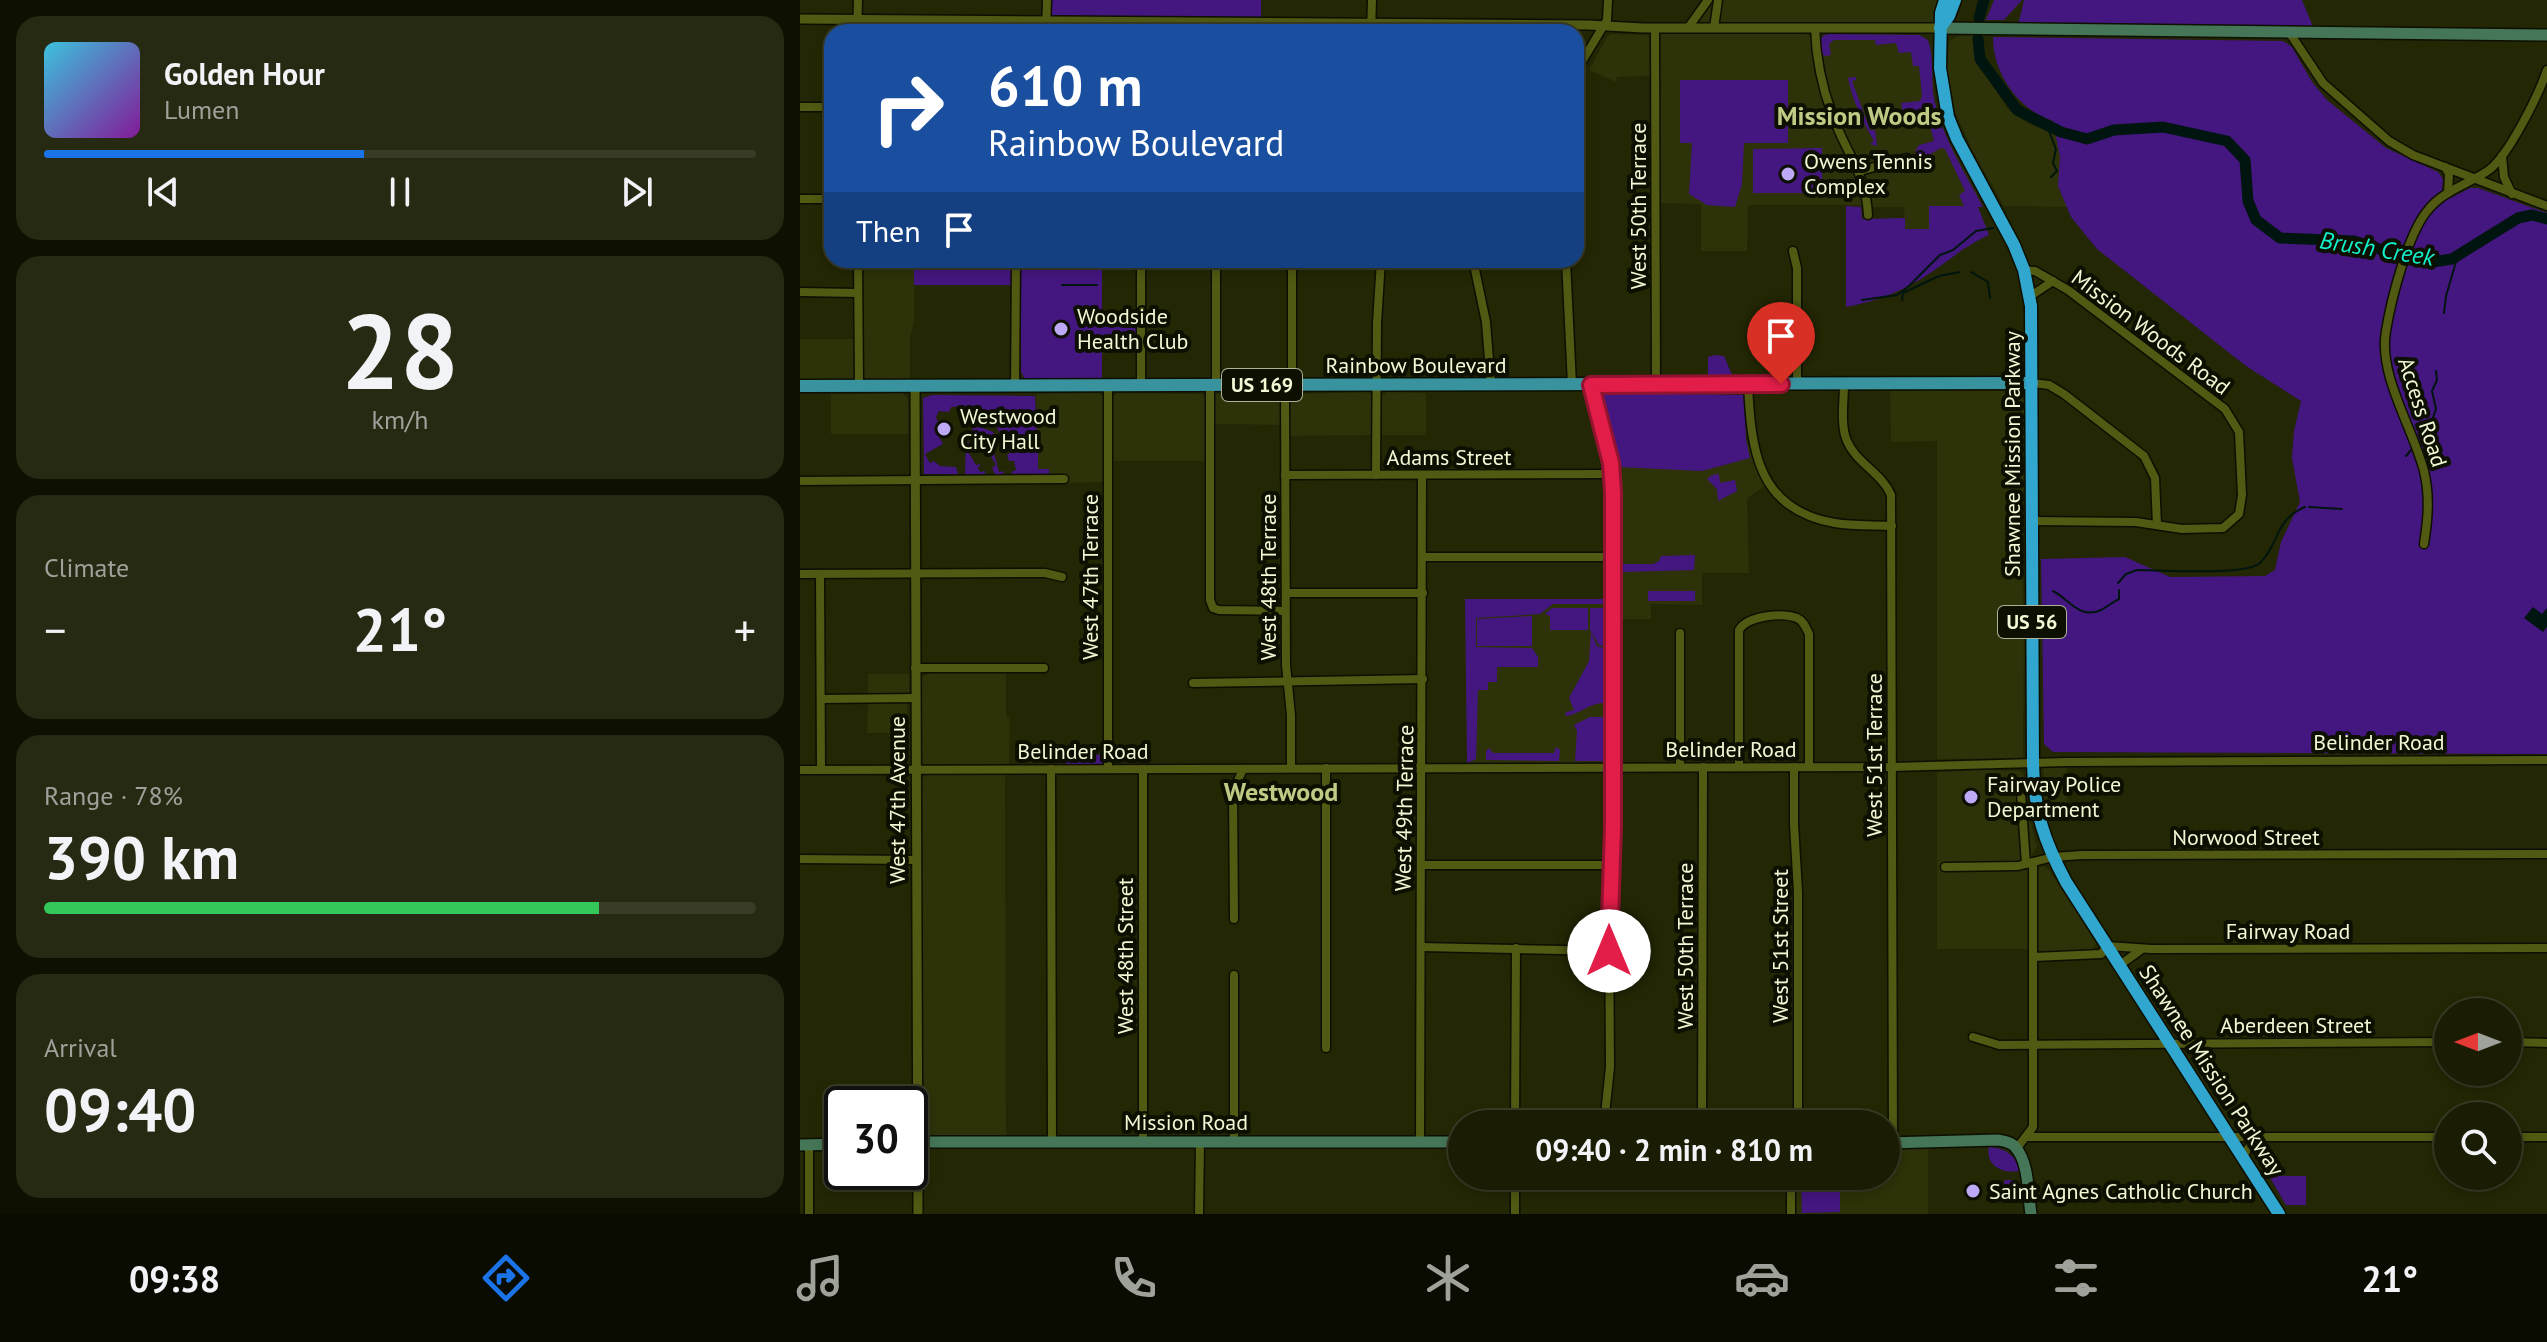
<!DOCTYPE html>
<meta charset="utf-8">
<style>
:root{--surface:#1a1d03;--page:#272a12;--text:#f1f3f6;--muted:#9fa29a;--line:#383b25;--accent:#1a73e8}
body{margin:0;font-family:"PT Sans",sans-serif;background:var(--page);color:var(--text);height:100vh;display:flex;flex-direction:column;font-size:30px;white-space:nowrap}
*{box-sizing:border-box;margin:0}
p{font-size:26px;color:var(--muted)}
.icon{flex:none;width:44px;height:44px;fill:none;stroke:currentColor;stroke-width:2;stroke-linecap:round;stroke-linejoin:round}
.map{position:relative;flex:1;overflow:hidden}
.side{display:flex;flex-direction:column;gap:16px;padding:16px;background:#0e1002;width:800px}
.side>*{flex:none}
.banner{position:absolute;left:24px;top:24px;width:760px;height:244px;border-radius:24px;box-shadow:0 4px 12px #0003,0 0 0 2px var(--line);background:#1a4fa0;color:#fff;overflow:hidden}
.needle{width:52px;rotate:270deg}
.tools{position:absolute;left:1634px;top:998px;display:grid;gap:16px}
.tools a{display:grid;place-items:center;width:88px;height:88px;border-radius:50%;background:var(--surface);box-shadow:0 4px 12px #0003,0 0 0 2px var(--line);font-size:40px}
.speed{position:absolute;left:24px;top:1086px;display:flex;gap:16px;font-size:40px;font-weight:700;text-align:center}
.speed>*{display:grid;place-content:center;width:104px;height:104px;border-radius:50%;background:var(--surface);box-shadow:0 4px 12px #0003,0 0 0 2px var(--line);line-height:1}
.speed .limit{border:4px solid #111;border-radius:12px;background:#fff;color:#111}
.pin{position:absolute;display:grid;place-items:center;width:68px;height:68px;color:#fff;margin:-82px -34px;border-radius:50% 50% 50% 0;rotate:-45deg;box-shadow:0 0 8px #0007}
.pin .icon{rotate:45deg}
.me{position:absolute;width:88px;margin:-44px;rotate:0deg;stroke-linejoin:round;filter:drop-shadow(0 0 6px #0008)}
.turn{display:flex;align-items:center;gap:28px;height:168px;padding:0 32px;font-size:36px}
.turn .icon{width:104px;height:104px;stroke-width:2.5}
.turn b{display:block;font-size:56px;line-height:68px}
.then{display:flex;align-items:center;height:76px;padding:0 32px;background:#0003;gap:16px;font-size:30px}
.big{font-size:60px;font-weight:600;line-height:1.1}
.side .widget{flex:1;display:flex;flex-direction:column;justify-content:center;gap:12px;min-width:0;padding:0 28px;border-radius:24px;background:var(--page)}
.side .dial{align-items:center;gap:0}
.dial b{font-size:104px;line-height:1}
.song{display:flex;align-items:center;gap:24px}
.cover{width:96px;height:96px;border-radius:12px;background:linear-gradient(135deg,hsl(190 70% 55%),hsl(290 70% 35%))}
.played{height:8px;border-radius:4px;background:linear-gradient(90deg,var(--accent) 45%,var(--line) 45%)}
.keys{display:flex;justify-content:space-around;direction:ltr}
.heat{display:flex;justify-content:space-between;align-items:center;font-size:44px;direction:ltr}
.charge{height:12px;border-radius:6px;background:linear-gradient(90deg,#34c759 78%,var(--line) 0)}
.trip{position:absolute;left:648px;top:1110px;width:452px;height:80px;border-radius:40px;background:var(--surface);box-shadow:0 4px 12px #0003,0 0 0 2px var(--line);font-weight:600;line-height:80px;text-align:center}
.menu{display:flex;height:128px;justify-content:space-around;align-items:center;background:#0a0c01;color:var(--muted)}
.menu .icon{width:56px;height:56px}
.menu .on{color:var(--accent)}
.menu b{font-size:36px;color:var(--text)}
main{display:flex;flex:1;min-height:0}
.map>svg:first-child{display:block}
.built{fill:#2d3208}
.green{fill:#441680}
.water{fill:#00150f}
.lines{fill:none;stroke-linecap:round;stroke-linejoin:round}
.stream{stroke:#00150f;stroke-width:2}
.river{stroke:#00150f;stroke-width:11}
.minor-casing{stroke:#0d0f00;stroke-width:11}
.tertiary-casing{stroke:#0d0f00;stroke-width:12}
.secondary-casing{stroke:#0d0f00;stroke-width:14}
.primary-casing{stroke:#0d0f00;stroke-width:15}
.trunk-casing{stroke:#0d0f00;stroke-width:15}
.minor{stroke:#515912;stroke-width:8}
.tertiary{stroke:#515912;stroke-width:9}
.secondary{stroke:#457658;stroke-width:11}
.primary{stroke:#39939f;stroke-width:12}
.trunk{stroke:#31a6ce;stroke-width:12}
.route-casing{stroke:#92132f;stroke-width:20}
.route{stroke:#e11d48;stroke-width:14}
.poi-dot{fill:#bda9f5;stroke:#0d1000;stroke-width:3}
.labels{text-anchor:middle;stroke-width:8;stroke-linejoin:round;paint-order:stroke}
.shield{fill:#0d1000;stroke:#adb295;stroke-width:2}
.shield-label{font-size:20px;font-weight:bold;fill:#f1f8d5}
.poi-label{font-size:22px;fill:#f1f8d5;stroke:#0d1000;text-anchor:start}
.street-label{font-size:22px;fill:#f1f8d5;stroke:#0d1000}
.water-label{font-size:24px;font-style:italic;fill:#12f2cc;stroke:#0d1000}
.quarter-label{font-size:26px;font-weight:bold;fill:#bfca85;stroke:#0d1000}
</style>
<main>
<section class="side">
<div class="widget">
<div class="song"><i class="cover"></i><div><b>Golden Hour</b><p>Lumen</p></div></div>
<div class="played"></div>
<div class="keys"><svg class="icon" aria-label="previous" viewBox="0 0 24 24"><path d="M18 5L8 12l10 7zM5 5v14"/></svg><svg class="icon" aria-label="pause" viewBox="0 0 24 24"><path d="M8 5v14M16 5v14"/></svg><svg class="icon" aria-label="next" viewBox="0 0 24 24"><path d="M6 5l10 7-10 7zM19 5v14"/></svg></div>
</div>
<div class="widget dial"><b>28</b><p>km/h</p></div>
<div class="widget"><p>Climate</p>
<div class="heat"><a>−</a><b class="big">21°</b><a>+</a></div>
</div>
<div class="widget"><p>Range · 78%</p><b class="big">390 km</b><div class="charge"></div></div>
<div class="widget"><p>Arrival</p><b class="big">09:40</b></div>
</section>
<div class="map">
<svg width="1747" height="1214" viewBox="0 0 1747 1214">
<rect width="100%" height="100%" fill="#232704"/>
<g class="built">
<path d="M909,0H1145L1134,25L1003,32L1011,37L1015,48L1016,66L1059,176L1064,205H948L947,251H901V204L858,203L855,28H888Z"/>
<path d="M117,25L235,26L241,32H117Z"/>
<path d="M258,25L301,26V32H251Z"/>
<path d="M811,34L847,35L850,38V76L817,77L816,82L789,70L807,37Z"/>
<path d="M1030,34L1119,35L1126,38L1130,45L1134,99L1143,130L1183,207L1129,206V229H1105L1104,207H1071L1062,164L1046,140L1030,98L1020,40L1024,35Z"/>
<path d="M1157,36H1176L1181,68L1208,109L1229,124L1256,135L1260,157L1258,186L1267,207L1204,206L1173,152L1155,112L1147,70L1149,42Z"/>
<path d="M61,260H114V321L110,339V376L107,380H67L63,377L60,349Z"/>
<path d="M0,339H55L54,379L0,380Z"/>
<path d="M1090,391H1217L1224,400V475L1220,527L1224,623L1223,758L1137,759V441L1091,442Z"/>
<path d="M569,392L573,399V435L488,436L490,394Z"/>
<path d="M587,392L626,393V435H580V397Z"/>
<path d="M102,393L108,399V434H31V394Z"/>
<path d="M298,393L303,396L304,401V482L262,483L261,475H237L236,394Z"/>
<path d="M317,393L402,394L406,401L405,461H312V398Z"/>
<path d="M476,393L480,399L481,425L413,424L415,394Z"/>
<path d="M805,393L944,395L946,440L967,485L947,498L949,573H902V605L851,604V619H814V467L817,466L800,400Z"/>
<path d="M665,599H809L807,764L667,766Z"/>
<path d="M206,672V717H210L209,765L122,764V677L130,673Z"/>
<path d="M68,674H109V694L68,696Z"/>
<path d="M68,700L107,701L108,733H67Z"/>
<path d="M1267,764L1268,813L1245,814L1243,769L1246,766Z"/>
<path d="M1184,770L1221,771L1224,775L1227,807L1237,847L1232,855V937L1230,949H1137V772Z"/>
<path d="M130,773L205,775L206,1137H127L123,1135L122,1130V778Z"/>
<path d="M1243,866L1249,870L1296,943L1293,950L1242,953L1239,951L1236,945V873L1238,868Z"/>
<path d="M1086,1148H1128V1214H994V1176H1086Z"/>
</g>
<g class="green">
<path d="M251,0H461V19L251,18Z"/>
<path d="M1194,0H1222L1204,20H1186Z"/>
<path d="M1224,0H1502L1514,29L1218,25Z"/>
<path d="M1030,34L1119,35L1128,40C1135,59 1130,83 1135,103C1144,140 1165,173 1183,207H1178L1189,235C1163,247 1153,258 1130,273C1106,290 1075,302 1046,307V206L1061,207L1062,219L1105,218V229H1129V206H1164L1159,195L1165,191L1145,149L1141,148L1120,160L1115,152L1119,145L1134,141L1126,111L1111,114L1110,111L1103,113L1101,103L1120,101L1122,96L1119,66H1113L1111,52L1099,53L1096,43L1076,45L1075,40H1034L1029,44L1031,55L1025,56L1020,52V40L1024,35Z"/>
<path d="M1193,37L1483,41L1492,47L1512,82L1527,100L1586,148L1638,172L1643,179L1642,189L1651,198L1670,188H1678L1747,213V754L1253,752L1244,744L1241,559L1325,557L1370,577L1465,576L1475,570L1481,542L1500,502L1492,458L1494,431L1501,401L1446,366L1297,249L1271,217L1258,186L1260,157L1253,121C1218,110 1193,73 1193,37Z"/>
<path d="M1056,77V80L1052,81L1070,130H1075L1077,146L1070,144L1074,141C1062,121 1053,101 1048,78Z"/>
<path d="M880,80H988V143H944L942,184L935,207L907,205L889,194L892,143H880Z"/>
<path d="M1022,148V193H953V149Z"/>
<path d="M114,260H302V327H337V337L302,338V381H226L221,372L220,285H114Z"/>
<path d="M915,355L924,356L933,377H908V357Z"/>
<path d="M805,393L944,395L946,440L950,458L902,471L817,467L800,400Z"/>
<path d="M132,395L235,396L237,436L241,440L238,442V469H249V474L213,475L211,472L216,470L214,461H209L207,455L211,452L209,445L204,444L208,441L206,434L201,435L195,424L177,420L174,406L151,407L149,412L139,411L136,417L139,424L134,428L143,444L125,454L130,463L134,461L140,466L156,467L158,474H124L123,398Z"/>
<path d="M180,427L193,432L196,441L191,442L199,472L204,471L203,475L195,474L192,468L196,465L178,435L174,437L171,432L173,428Z"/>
<path d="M166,442H169L171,447L167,450L176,465L181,464L178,468L180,472L186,471L184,475L165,474Z"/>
<path d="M919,474L920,483L935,480L937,491L918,501L917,489L907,479L912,475Z"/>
<path d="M895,555L894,570L823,572V564H853L859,561L861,556Z"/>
<rect x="848" y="591" width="47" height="10"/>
<path d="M665,599H806L804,604H753L740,614L676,618V647L732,648L738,657V667H697V682H688V690H678L676,759L667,763Z"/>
<path d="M752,608H788V630H750V616L745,614Z"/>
<path d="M790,608H804V646L799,645L790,630Z"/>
<path d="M806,608L809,611V701L806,707Z"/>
<path d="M732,616V646H677V619Z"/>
<path d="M791,632L797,646L804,648V703C789,703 779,715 765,716L766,712L774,710L769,698L789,661Z"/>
<path d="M790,717H804V761H775L777,731L774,725Z"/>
<path d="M756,747L760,750L759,761L686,760V751L689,748L693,753H754Z"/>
<path d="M267,753L304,755L303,766L266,767Z"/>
<path d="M1189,1147C1204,1148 1217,1155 1219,1171C1202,1174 1185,1165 1189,1147Z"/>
<path d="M1001,1176H1040V1212L1002,1213Z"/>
<path d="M1469,1176H1506V1205H1486Z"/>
<path d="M1205,1180H1213L1215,1194L1201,1196L1193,1190L1200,1181L1198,1187L1202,1188Z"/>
</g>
<path class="water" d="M1733,607L1742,614L1747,608V627L1743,632L1724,618Z"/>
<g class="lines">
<g class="stream">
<path d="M1247,126L1256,149L1253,163L1257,171L1251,177"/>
<path d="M1171,272L1188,282L1190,298"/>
<path d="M262,285H297"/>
<path d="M1062,300L1097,295L1109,286L1140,255L1153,250L1176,231L1193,228"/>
<path d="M1102,300L1103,293L1139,276L1160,272"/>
<path d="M1644,313L1646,296L1658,255"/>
<path d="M1621,441L1629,429L1636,409L1632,391L1637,380L1636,371"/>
<path d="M1606,456L1611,450"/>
<path d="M1509,507L1542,509"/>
<path d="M1318,583L1326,574L1337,570C1360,570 1446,576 1460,563C1480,544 1474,520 1505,507"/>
<path d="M1253,591C1269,599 1280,620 1301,610C1307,607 1313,602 1319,599V590"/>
</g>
<g class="river">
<path d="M1179,18L1184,0"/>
<path d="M1178,39L1180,59L1217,110L1261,132L1287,139L1314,130L1363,127L1427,141L1445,160L1448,201L1456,220L1480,238L1554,241L1618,261L1632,262L1652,259L1718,218L1732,215L1747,219"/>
</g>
<g class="minor-casing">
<g id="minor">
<path d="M855,28L856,384"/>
<path d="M888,28L908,0"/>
<path d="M914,28L918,0"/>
<path d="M1015,28C1016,57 1022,87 1032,114C1045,152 1066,172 1068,215"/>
<path d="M57,32L58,0"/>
<path d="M246,32L247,0"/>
<path d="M571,32L572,0"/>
<path d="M1489,32L1523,83L1589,141L1613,155L1747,206"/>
<path d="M0,107H32"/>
<path d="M776,111L778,68L807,20L808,0"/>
<path d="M1702,156L1704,177L1712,194"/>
<path d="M1645,167L1649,174L1648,193"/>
<path d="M1060,171L1107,158"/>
<path d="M0,199H32"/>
<path d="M993,251L997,268V384"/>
<path d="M58,260L59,386"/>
<path d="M341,260V386"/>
<path d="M416,260V386"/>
<path d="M492,260V385"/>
<path d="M673,260L686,322L691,385"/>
<path d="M766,260L772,385"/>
<path d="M1224,270L1235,271L1268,290L1425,409L1439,432L1442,495L1439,514L1423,528L1382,529L1336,522L1232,521"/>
<path d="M0,292L58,293"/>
<path d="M1229,297L1253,281"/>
<path d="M1232,383L1249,385L1264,394L1344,456L1355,478L1357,525"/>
<path d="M948,384C951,449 957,510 1035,523C1053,526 1073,525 1092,526"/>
<path d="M1044,384C1044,401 1040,425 1047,441C1056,463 1082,473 1091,495L1093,1143"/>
<path d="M485,385L486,665L491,715V768"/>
<path d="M791,385L809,454L813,492V827L809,917L810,1067L804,1124"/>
<path d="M308,386V769"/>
<path d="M410,386V600L413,608L419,610L485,611"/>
<path d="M215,387L216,260"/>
<path d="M485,475L812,474"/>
<path d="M576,475L577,323L581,260"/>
<path d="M0,481L264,479"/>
<path d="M1624,544C1628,519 1630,496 1624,471C1613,428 1578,375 1586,331C1591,300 1608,233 1628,210C1644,190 1669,184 1689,170C1709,155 1739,94 1747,70"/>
<path d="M623,557H813"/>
<path d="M0,574L245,573L262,577"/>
<path d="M20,574L21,770"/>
<path d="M486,593H623"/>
<path d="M880,633V767"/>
<path d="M115,668H244"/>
<path d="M393,683L623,679"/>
<path d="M21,699L115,698"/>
<path d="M939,767V630C947,616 982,612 997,618C1004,621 1006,628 1009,634V767"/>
<path d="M994,767V824L998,892V1124"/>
<path d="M526,768V1048"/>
<path d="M251,769L252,1143"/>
<path d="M343,769V1143"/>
<path d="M0,770L1092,767L1266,762L1747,760"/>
<path d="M0,859L115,860"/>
<path d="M1226,864L1221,793L1224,786L1233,785"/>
<path d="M621,865H812"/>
<path d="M1145,867L1218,866L1253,857L1282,855L1747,854"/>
<path d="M434,919L433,792L443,769"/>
<path d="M621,947L809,951"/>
<path d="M1234,957L1301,954L1308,946L1351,949L1747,948"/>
<path d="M1320,965L1342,949"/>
<path d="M1173,1037L1199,1045L1648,1042"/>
<path d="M1708,1042L1747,1043"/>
<path d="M715,1124L716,948"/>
<path d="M902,1124L903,767"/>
<path d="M1227,1137H1648"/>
<path d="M1708,1137H1747"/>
<path d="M434,1142V975"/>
<path d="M620,1142L622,475"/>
<path d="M1217,1148L1233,1127V862"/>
<path d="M1443,1156L1456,1137"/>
<path d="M991,1176V1214"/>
<path d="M9,1214V1145"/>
<path d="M399,1214L400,1142"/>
<path d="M715,1214V1176"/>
</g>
</g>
<g class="tertiary-casing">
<g id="tertiary">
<path d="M0,19L788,25L843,28H1140"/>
<path d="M115,387L118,1214"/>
</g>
</g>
<g class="secondary-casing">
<g id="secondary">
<path d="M1140,28L1747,35"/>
<path d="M110,1142H662"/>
<path d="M1086,1143L1198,1140C1204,1141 1212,1142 1216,1148C1229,1163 1228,1195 1231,1214"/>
<path d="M0,1145L42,1144"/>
</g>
</g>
<g class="primary-casing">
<path id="primary" d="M0,386L1232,383"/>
</g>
<g class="trunk-casing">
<g id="trunk">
<path d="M1145,0L1141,13L1140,68L1148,117L1157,139L1214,245L1224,270L1231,306L1233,764C1234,811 1244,841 1266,882L1479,1214"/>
<path d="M1140,28L1149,16L1155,0"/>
</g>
</g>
<use href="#minor" class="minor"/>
<use href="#tertiary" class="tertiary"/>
<use href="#secondary" class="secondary"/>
<use href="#primary" class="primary"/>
<use href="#trunk" class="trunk"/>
</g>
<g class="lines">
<g class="route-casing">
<path id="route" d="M809,951L813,827V492L811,463L791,385L981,384"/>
</g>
<use href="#route" class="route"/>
</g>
<g class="poi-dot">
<circle cx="988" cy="174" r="8"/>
<circle cx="261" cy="329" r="8"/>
<circle cx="144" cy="429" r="8"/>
<circle cx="1171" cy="797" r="8"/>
<circle cx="1173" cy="1191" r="8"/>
</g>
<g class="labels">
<g class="shield">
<rect x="422" y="369" width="80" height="32" rx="6"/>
<rect x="1198" y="606" width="68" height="32" rx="6"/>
</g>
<g class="shield-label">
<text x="462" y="392">US 169</text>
<text x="1232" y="629">US 56</text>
</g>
<g class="poi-label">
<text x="1004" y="169">Owens Tennis<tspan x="1004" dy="25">Complex</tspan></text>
<text x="277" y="324">Woodside<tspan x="277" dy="25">Health Club</tspan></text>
<text x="160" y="424">Westwood<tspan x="160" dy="25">City Hall</tspan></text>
<text x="1187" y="792">Fairway Police<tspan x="1187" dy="25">Department</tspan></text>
<text x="1189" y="1199">Saint Agnes Catholic Church</text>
</g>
<g class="street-label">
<text transform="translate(838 206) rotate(-90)" y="8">West 50th Terrace</text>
<text transform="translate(1351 332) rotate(37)" y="8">Mission Woods Road</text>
<text x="616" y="373">Rainbow Boulevard</text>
<text transform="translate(1623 412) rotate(72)" y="8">Access Road</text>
<text transform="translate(1212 454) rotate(-90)" y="8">Shawnee Mission Parkway</text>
<text x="649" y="465">Adams Street</text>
<text transform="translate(290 577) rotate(-90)" y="8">West 47th Terrace</text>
<text transform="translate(468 577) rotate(-90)" y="8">West 48th Terrace</text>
<text x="1579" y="750">Belinder Road</text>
<text x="931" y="757">Belinder Road</text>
<text x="283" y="759">Belinder Road</text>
<text transform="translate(1074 755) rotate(-90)" y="8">West 51st Terrace</text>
<text transform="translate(97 800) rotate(-90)" y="8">West 47th Avenue</text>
<text transform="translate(604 808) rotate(-89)" y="8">West 49th Terrace</text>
<text x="1446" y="845">Norwood Street</text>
<text x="1488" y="939">Fairway Road</text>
<text transform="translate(885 946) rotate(-90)" y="8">West 50th Terrace</text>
<text transform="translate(980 946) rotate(-90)" y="8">West 51st Street</text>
<text transform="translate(325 956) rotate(-90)" y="8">West 48th Street</text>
<text x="1496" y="1033">Aberdeen Street</text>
<text transform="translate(1412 1070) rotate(57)" y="8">Shawnee Mission Parkway</text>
<text x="386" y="1130">Mission Road</text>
</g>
<g class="water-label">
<text transform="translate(1577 249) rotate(9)" y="8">Brush Creek</text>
</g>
<g class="quarter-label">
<text x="1059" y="125">Mission Woods</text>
<text x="481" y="801">Westwood</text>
</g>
</g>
</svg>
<div class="tools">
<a><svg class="needle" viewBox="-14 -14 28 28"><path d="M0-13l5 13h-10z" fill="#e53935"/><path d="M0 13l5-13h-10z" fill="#9fa29a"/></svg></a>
<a><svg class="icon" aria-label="search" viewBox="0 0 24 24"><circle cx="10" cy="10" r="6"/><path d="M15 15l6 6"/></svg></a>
</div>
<div class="speed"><div class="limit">30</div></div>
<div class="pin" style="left:981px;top:384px;background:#d93025"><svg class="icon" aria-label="arrive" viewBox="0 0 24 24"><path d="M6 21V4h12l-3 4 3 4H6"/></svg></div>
<svg class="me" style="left:809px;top:951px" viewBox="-20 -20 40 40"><circle r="19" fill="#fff"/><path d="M0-13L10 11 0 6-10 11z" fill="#e11d48"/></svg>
<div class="trip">09:40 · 2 min · 810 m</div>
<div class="banner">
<div class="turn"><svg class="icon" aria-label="right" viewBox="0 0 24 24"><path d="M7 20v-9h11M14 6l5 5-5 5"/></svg><div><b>610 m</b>Rainbow Boulevard</div></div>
<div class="then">Then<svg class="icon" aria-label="arrive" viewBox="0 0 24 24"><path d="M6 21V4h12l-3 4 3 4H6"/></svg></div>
</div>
</div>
</main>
<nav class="menu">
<b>09:38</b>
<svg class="icon on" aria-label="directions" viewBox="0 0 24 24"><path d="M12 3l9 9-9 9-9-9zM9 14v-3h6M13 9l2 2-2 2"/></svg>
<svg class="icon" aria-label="music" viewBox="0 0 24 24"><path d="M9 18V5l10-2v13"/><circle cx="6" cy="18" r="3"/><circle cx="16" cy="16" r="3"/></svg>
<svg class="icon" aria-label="phone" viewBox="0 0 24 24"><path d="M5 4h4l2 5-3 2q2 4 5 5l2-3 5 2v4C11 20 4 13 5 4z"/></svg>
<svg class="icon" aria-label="climate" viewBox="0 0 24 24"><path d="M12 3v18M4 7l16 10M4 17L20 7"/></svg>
<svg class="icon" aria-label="car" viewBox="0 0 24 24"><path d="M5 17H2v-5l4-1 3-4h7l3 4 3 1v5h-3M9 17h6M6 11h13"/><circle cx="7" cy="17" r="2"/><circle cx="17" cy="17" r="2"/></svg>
<svg class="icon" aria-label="filters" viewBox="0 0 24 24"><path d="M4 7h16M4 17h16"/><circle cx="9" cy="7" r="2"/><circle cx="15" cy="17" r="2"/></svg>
<b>21°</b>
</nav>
